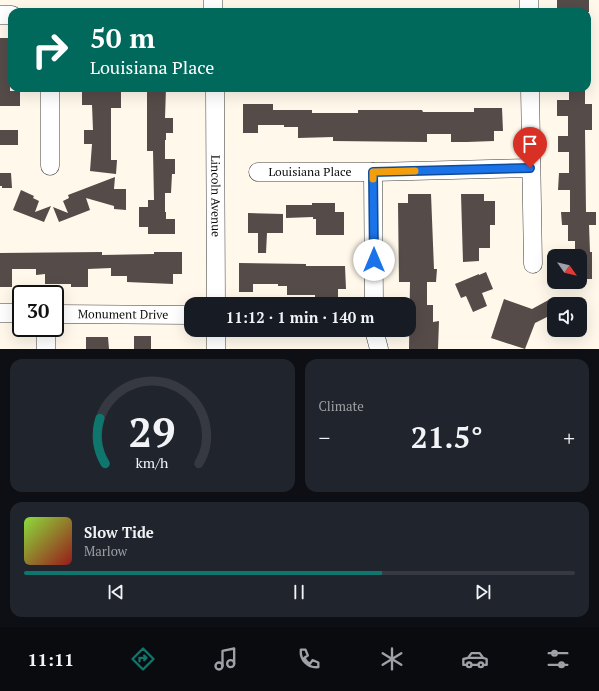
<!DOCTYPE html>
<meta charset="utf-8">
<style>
:root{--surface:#171b24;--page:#20242c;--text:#f1f3f6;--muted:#9ea1a6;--line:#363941;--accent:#0f766e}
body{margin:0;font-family:"PT Serif",serif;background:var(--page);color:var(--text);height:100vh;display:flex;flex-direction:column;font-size:15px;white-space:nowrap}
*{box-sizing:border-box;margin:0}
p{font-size:13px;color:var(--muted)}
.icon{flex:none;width:22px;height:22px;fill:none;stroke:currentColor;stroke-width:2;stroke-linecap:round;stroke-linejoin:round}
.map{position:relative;height:349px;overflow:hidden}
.details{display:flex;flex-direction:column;gap:10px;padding:10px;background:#0d0f14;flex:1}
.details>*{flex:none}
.top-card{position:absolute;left:8px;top:8px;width:583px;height:84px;border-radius:12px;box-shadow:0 4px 16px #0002;background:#00695c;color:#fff;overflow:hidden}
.needle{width:26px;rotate:124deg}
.buttons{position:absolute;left:547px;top:249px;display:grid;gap:8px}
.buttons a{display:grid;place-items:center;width:40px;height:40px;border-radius:8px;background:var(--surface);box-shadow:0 4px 16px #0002;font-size:20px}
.speed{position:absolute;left:12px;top:285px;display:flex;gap:8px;font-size:20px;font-weight:700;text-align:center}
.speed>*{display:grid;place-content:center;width:52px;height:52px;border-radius:50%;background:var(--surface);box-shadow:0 4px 16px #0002;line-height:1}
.speed .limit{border:2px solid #111;border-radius:6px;background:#fff;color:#111}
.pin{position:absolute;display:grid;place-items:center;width:34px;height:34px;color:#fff;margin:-41px -17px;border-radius:50% 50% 50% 0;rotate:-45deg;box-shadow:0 0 4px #0007}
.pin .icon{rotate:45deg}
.me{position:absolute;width:44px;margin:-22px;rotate:0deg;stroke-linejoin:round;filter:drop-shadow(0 0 3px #0008)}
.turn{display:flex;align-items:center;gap:14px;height:84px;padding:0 16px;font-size:18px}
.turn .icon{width:52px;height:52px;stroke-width:2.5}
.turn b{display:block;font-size:28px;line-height:34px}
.big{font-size:30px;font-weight:700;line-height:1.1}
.details .tile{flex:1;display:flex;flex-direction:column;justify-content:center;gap:6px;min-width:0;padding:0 14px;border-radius:12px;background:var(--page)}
.details .dial{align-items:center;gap:0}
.dial svg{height:104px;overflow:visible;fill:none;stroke:var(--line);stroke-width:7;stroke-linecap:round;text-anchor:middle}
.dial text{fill:var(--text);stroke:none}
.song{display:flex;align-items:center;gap:12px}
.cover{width:48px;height:48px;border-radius:6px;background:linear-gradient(135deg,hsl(90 70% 55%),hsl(0 70% 35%))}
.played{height:4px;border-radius:2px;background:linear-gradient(90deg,var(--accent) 65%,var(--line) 65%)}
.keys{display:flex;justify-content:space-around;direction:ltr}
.heat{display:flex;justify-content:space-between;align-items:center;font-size:22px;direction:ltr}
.details .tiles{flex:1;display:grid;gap:10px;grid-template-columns:1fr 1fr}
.tile:last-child{grid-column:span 2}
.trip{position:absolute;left:184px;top:297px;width:232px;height:40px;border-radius:12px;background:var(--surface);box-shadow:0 4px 16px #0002;font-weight:700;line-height:40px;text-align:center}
.menu{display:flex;height:64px;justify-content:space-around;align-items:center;background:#090b0e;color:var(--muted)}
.menu .icon{width:28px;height:28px}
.menu .on{color:var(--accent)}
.menu b{font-size:18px;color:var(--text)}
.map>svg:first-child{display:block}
.building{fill:#554b48}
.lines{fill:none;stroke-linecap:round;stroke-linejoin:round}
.minor-casing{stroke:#3f3f3f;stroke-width:19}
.minor{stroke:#fff;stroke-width:18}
.route-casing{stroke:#114b97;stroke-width:10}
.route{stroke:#1a73e8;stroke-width:7}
.slow{stroke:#f59e0b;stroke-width:7}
.labels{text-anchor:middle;stroke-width:4;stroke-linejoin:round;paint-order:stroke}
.street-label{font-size:12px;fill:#0c0c0c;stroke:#fff}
</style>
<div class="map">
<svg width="599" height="349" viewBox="0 0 599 349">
<rect width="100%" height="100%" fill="#fff8eb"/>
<g class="building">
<rect x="557" y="0" width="32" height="12"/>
<path d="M0,38H12V68H10V91H20V106H0Z"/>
<path d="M91,88H121V108H111V160H117L116,174L90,171L92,144H84V130H93L92,105H82V91H91Z"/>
<path d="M147,88H166L165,118H173V133H166V140H165V159H175V174H172L171,193H165V212H166V219H175V234H148V227H139V207H148V200H154L153,151H147Z"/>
<path d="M569,88H585V104H592V130H585L586,212H596V225H589L590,252H592V279H580V256H575V241H568V225H562L561,212H570V190H558L559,173H569V152H558V136H568V116H557V100H569Z"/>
<path d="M243,104H273V110H312V113H358V110H422L423,112H474V108H502L503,131H494V141L467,142H451V134H427V142L333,141V137L298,138V127H284V125H258V133H243Z"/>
<rect x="0" y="130" width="18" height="15"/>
<path d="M0,173H11L12,188H2V186H0Z"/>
<path d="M115,177L114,189H126V210L114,209V206L86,198L90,210L59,222L53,207L68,213L63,201L69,198L68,195Z"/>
<path d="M21,190L34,196L33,198L39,201L35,212L51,206L44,222L13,210Z"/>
<path d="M408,194H431L434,269H437L436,282H427V305H433V322L439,321L438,349H409L410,282H399L398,203H408Z"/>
<path d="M461,194H484V201H495V225H490V248H479V261L463,262Z"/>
<path d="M312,203H335V212H344V235H316V219H313V217L286,218V205H312Z"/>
<path d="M248,213L283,214V233H267L266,253H258V233H248Z"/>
<path d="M102,252V255L154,254V252H182V274H173V284L127,282V276H111V268L88,269V287H71V284H45V274L36,275V269H12V287H0V253Z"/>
<path d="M239,263L306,264V266H345L346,289H338V300L315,301V295H287V286H278V284H253V292H239Z"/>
<path d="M486,272L493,289L482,293L487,306L473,312L466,296L461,298L455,284L479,274V275Z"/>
<path d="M554,297V331L547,317L535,323L525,349L491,338L504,299L532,309Z"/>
<rect x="134" y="336" width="17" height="13"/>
<path d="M86,337H108L109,349H86Z"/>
</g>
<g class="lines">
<g class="minor-casing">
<g id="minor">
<path d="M213,0V12"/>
<path d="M529,12V0"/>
<path d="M0,15H12"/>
<path id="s1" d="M215,88L216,304"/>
<path d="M530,88L533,264"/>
<path d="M50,166V88"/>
<path id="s2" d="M258,172H373L530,168"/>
<path d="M373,172L374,304"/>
<path d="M0,313H21"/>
<path id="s3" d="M55,314L191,315"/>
<path d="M46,328V349"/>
<path d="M374,330L379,349"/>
<path d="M216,349V330"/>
</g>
</g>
<use href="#minor" class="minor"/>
</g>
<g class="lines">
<g class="route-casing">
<path id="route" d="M374,260L373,172L530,168"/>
</g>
<use href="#route" class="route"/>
<path class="slow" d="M373,179V172L415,171"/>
</g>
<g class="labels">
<g class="street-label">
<text dy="4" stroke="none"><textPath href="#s2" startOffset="52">Louisiana Place</textPath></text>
<text dy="4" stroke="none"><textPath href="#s1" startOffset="108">Lincoln Avenue</textPath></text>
<text dy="4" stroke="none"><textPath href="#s3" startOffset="68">Monument Drive</textPath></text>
</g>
</g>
</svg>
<div class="buttons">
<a><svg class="needle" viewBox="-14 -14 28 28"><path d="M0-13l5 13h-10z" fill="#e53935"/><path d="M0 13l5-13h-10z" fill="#9ea1a6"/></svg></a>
<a><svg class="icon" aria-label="sound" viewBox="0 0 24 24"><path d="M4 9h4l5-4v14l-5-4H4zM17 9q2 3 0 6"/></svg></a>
</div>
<div class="speed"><div class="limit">30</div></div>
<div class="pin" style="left:530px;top:168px;background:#d93025"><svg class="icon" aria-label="arrive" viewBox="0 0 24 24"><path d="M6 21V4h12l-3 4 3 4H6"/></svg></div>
<svg class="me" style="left:374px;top:260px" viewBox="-20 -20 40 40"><circle r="19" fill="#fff"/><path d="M0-13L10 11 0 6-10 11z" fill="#1a73e8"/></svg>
<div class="trip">11:12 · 1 min · 140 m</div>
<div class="top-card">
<div class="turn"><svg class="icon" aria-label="right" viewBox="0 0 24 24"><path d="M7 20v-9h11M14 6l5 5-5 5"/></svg><div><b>50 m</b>Louisiana Place</div></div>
</div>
</div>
<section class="details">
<div class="tiles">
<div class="tile dial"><svg viewBox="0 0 100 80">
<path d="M14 69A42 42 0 1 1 86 69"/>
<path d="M14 69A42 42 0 0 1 10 34" stroke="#0f766e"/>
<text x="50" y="56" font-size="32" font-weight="700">29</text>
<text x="50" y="72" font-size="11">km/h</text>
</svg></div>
<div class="tile"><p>Climate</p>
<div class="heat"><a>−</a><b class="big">21.5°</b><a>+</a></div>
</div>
<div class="tile">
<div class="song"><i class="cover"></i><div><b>Slow Tide</b><p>Marlow</p></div></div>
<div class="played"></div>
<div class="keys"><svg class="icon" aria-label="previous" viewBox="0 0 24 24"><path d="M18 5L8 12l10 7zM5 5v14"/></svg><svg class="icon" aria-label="pause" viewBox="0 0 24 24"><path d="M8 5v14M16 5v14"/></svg><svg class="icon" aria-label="next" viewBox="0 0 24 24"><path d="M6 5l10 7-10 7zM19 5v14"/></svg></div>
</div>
</div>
</section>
<nav class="menu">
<b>11:11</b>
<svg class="icon on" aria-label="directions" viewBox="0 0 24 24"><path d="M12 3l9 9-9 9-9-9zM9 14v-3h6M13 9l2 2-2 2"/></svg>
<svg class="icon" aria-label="music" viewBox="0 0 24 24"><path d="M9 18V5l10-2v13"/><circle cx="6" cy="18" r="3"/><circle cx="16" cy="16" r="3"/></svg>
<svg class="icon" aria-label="phone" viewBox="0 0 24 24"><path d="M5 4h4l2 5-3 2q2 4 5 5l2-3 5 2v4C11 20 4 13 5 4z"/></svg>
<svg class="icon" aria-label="climate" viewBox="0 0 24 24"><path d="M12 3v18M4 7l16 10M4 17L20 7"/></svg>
<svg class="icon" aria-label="car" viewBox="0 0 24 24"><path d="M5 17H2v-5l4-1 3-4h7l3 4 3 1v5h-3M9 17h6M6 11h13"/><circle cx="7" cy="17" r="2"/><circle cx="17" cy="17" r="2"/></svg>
<svg class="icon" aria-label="filters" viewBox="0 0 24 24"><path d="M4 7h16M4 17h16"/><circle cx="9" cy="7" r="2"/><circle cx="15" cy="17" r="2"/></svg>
</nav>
